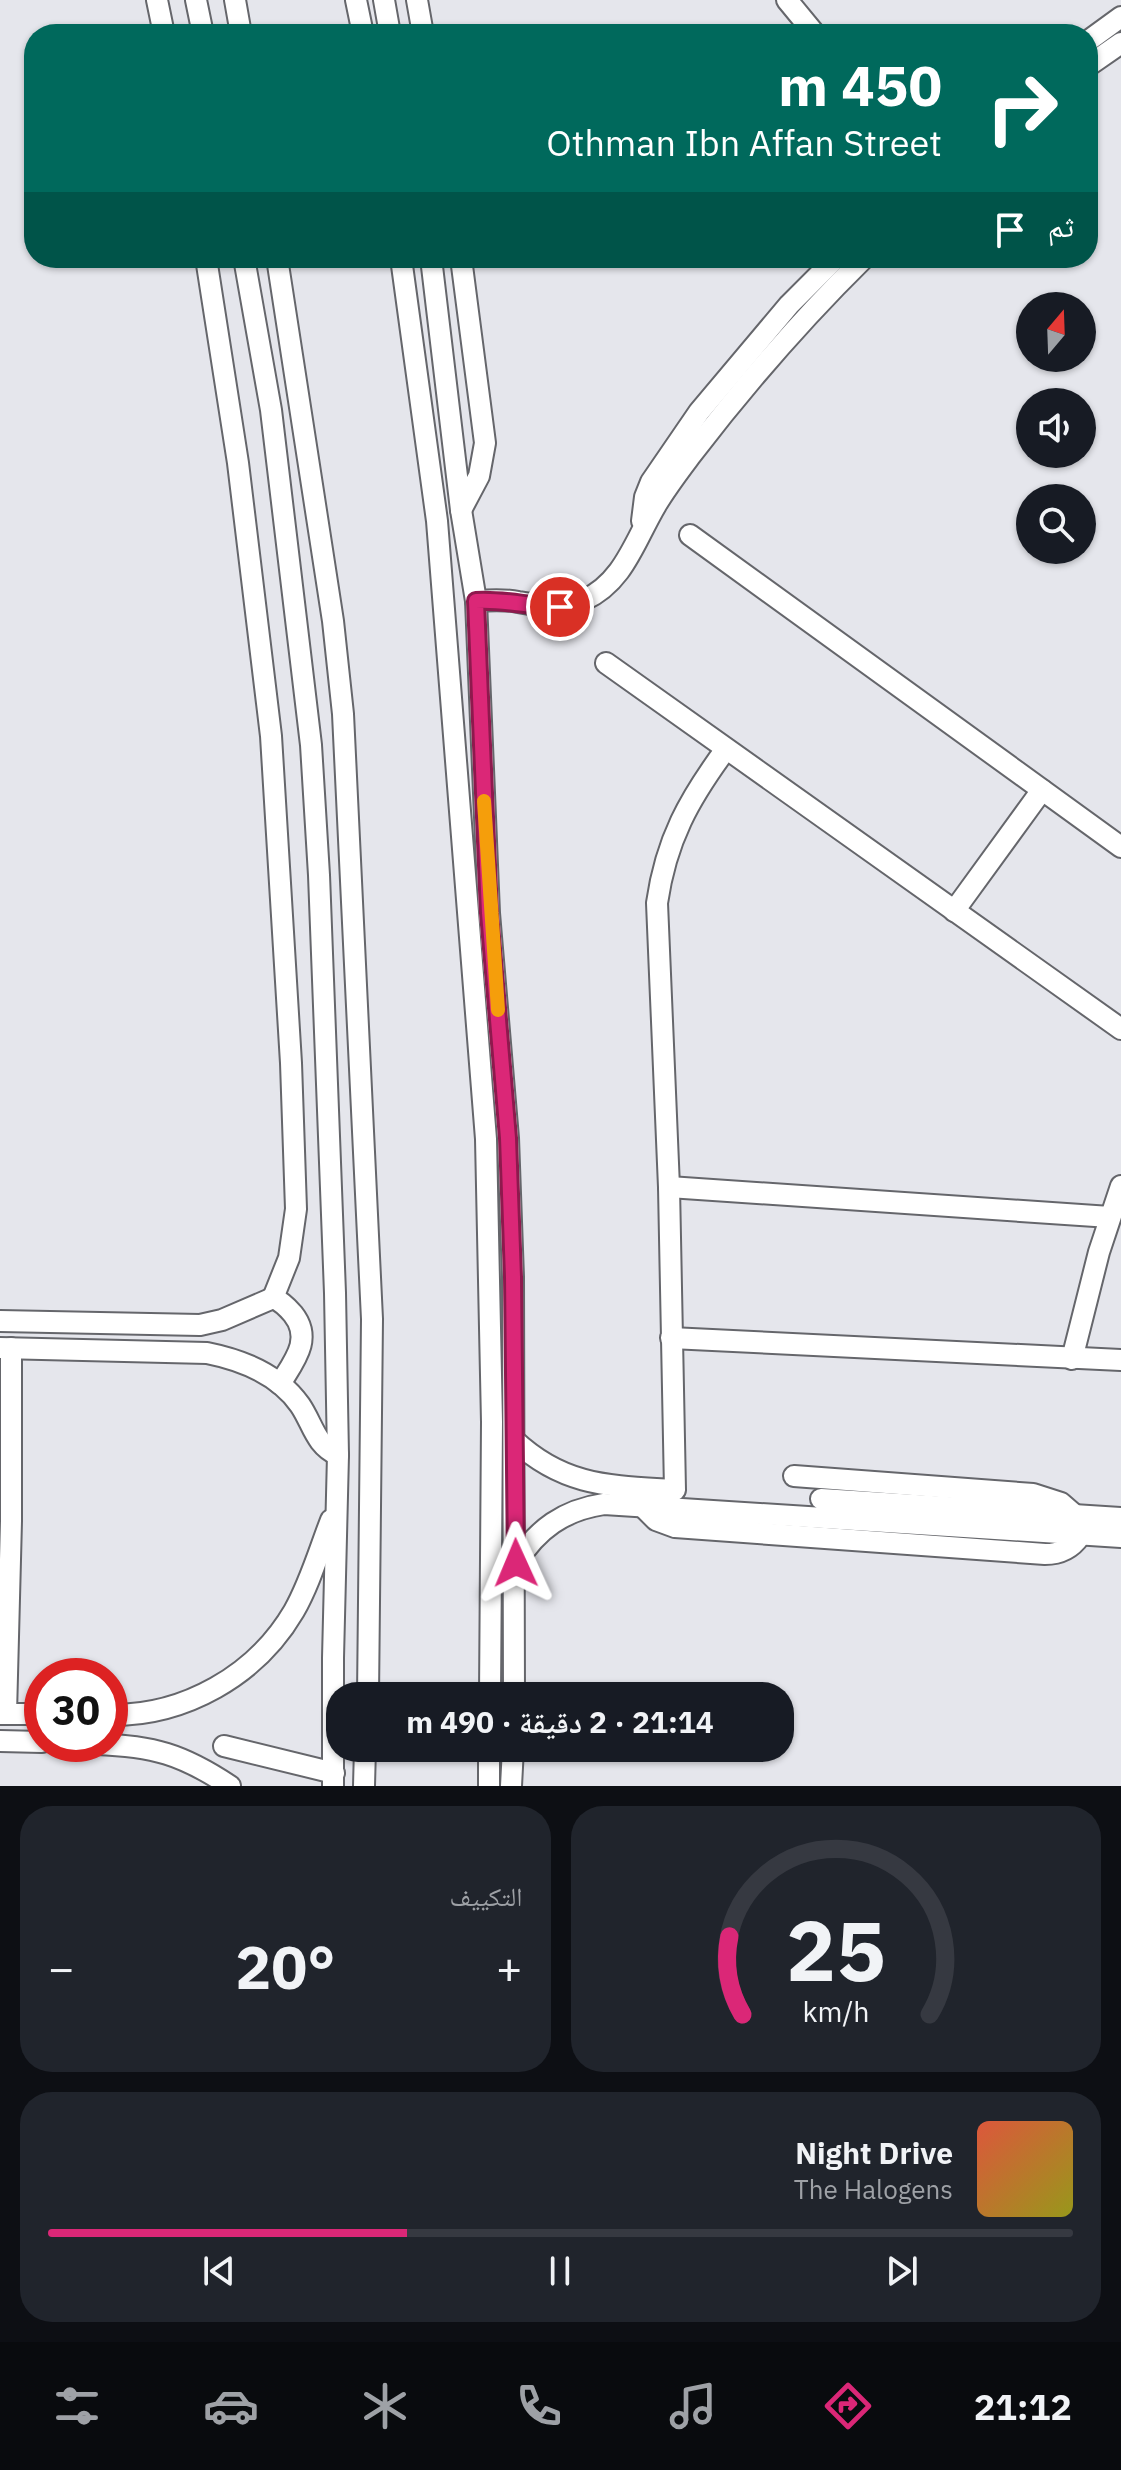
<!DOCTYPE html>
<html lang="ar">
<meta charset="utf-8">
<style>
:root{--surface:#171b24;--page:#20242c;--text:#f1f3f6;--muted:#9ea1a6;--line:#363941;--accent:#db2777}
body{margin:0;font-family:"IBM Plex Sans","Noto Naskh Arabic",sans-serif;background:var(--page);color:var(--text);direction:rtl;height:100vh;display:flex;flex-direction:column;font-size:30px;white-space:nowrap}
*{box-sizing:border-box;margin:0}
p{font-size:26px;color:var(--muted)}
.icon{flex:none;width:44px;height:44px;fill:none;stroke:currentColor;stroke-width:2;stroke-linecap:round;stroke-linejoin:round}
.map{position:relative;height:1786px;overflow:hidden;direction:ltr}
.drawer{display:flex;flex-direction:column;gap:20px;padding:20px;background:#0d0f14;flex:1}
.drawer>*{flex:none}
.top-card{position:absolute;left:24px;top:24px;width:1074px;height:244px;border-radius:32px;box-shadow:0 2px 6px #0004;direction:rtl;background:#00695c;color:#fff;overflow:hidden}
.needle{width:52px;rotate:19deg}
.tools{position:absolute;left:1016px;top:292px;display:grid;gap:16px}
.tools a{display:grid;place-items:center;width:80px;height:80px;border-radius:50%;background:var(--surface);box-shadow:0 2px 6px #0004;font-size:40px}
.speed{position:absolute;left:24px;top:1658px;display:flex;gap:16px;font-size:40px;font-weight:700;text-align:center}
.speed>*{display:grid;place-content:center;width:104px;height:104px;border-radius:50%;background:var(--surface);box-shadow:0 2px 6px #0004;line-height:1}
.speed .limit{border:12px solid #d22;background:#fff;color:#111}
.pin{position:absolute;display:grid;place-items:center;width:68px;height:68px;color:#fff;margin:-34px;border:4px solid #fff;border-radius:50%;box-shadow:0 2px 8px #0007}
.me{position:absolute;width:88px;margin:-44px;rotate:359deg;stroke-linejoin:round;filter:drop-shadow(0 0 6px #0008)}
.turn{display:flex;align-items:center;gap:28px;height:168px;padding:0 24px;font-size:36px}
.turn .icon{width:104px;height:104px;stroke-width:2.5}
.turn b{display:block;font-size:56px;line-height:68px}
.then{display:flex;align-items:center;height:76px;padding:0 24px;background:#0003;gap:16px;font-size:30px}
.big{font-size:60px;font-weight:700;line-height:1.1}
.drawer .card{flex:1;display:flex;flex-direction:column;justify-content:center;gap:12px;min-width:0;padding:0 28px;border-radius:32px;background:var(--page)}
.drawer .dial{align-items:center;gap:0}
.dial svg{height:208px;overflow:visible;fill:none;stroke:var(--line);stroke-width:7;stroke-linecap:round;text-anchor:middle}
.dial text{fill:var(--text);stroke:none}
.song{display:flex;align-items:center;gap:24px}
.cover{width:96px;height:96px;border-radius:12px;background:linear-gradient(135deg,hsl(10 70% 55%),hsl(60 70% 35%))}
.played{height:8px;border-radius:4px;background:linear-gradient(90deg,var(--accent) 35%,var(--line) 35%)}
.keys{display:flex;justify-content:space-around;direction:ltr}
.heat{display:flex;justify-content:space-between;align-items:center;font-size:44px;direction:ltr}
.drawer .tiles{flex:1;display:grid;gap:20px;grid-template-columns:1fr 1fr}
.card:last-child{grid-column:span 2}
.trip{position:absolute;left:326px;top:1682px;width:468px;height:80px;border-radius:32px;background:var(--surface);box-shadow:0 2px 6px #0004;font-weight:700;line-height:80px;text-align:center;direction:rtl}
.menu{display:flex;height:128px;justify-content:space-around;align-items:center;background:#090b0e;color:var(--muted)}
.menu .icon{width:56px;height:56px}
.menu .active{color:var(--accent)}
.menu b{font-size:36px;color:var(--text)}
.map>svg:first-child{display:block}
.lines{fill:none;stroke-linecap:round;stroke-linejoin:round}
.minor-casing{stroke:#65666b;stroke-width:24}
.minor{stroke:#fff;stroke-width:20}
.route-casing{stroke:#8e194d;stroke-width:20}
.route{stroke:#db2777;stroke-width:14}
.slow{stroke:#f59e0b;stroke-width:14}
</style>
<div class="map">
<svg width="1121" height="1786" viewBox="0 0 1121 1786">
<rect width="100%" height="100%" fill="#e5e6ec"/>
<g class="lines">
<g class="minor-casing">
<g id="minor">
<path d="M157,0L164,34"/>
<path d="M196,0L203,34"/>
<path d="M235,0L241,34"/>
<path d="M356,0L363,34"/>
<path d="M384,0L390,34"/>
<path d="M417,0L423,34"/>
<path d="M787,0L815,34"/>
<path d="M1088,41L1121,17"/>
<path d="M1088,66L1121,43"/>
<path d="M206,258L238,463L271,736L291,1063L296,1209L289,1258L273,1298"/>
<path d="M244,258L271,410L311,745L319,875L335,1293L338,1455L333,1658V1786"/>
<path d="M277,258L333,621L343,714L372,1319L368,1696"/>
<path d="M401,258L437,521L486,1139L492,1422L490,1696"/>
<path d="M431,258L461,510L476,601L489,913L508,1138L513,1277L514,1696"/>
<path d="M461,510L479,476L485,443L461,258"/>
<path d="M642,521L645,497L651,482L699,412L789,305L836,258"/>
<path d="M690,535L1121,847"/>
<path d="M476,601C490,600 505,599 518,602C541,606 561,610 584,600C624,582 635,540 656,505C666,488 679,471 691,455C744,386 802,319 864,258"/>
<path d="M606,663L1121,1029"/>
<path d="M954,911L1042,790"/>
<path d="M669,1187L1110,1217"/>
<path d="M273,1298C281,1301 287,1307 293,1314C313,1339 294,1361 280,1384"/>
<path d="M0,1321L200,1325L222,1320L273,1298"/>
<path d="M671,1338L1121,1360"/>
<path d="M0,1348L207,1353C242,1360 279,1375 300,1405C313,1424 315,1445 338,1455"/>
<path d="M1072,1359L1099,1252L1121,1186"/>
<path d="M514,1440C564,1487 611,1486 675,1490L669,1187L657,903C666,840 689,799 726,749"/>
<path d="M794,1476L1033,1494L1061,1503L1076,1516"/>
<path d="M821,1499L1121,1518"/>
<path d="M641,1505L656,1520L675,1527L1045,1554C1060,1554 1071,1549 1080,1536"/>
<path d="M516,1563C537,1529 564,1510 604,1504L1121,1537"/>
<path d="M0,1714H42"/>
<path d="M6,1714L11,1521V1348"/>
<path d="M110,1715C184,1716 256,1676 294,1611C310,1583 319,1551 331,1520"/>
<path d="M0,1741L42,1742"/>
<path d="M96,1744C153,1746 182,1754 230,1786"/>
<path d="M224,1746L334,1773"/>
<path d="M364,1786L365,1748"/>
<path d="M489,1786V1748"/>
<path d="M511,1786L513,1748"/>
</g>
</g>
<use href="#minor" class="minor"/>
</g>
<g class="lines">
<g class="route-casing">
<path id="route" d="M516,1563L513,1277L508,1138L489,913L476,601C505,599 531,607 560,607"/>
</g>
<use href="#route" class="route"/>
<path class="slow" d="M484,801L498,1010"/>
</g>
</svg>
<div class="tools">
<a><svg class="needle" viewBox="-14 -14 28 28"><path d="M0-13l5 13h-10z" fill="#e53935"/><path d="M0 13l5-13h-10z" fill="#9ea1a6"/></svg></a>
<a><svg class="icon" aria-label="sound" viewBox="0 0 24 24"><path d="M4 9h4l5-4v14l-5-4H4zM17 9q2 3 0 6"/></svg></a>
<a><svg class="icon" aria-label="search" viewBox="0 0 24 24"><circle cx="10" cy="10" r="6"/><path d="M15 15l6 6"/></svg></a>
</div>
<div class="speed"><div class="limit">30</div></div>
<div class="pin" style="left:560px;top:607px;background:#d93025"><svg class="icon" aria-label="arrive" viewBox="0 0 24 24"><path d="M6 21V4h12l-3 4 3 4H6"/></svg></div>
<svg class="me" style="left:516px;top:1563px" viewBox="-20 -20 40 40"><path d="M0-17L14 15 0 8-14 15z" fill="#db2777" stroke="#fff" stroke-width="4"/></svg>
<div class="trip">21:14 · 2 دقيقة · 490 m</div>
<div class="top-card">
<div class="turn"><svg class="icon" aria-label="right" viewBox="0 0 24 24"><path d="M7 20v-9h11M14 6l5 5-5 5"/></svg><div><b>450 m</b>Othman Ibn Affan Street</div></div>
<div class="then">ثم<svg class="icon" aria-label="arrive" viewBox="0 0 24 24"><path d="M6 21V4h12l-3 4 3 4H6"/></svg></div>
</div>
</div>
<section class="drawer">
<div class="tiles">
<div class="card dial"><svg viewBox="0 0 100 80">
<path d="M14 69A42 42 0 1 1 86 69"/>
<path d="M14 69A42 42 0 0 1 9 39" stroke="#db2777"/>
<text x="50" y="56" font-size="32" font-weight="700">25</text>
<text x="50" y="72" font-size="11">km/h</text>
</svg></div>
<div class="card"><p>التكييف</p>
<div class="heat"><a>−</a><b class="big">20°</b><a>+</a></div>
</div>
<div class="card">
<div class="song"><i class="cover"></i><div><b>Night Drive</b><p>The Halogens</p></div></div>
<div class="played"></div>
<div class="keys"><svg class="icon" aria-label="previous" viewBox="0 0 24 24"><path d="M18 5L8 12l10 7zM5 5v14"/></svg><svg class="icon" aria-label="pause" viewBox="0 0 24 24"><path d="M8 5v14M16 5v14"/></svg><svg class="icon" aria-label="next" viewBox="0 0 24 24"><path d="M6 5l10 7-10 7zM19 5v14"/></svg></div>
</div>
</div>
</section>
<nav class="menu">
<b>21:12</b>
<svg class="icon active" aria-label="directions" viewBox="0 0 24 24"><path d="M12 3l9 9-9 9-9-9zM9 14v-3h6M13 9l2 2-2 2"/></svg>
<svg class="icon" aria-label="music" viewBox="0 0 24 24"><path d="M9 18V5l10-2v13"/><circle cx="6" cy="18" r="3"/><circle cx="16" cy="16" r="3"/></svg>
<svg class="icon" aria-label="phone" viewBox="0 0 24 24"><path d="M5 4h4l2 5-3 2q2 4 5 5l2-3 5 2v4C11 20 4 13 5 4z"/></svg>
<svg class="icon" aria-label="climate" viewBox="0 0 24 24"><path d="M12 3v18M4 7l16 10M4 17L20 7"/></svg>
<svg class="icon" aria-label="car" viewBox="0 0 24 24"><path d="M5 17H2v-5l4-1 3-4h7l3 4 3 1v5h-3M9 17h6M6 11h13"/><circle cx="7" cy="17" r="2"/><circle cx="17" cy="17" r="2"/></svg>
<svg class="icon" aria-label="filters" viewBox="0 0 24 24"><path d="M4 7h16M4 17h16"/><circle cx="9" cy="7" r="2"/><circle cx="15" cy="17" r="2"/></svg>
</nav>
